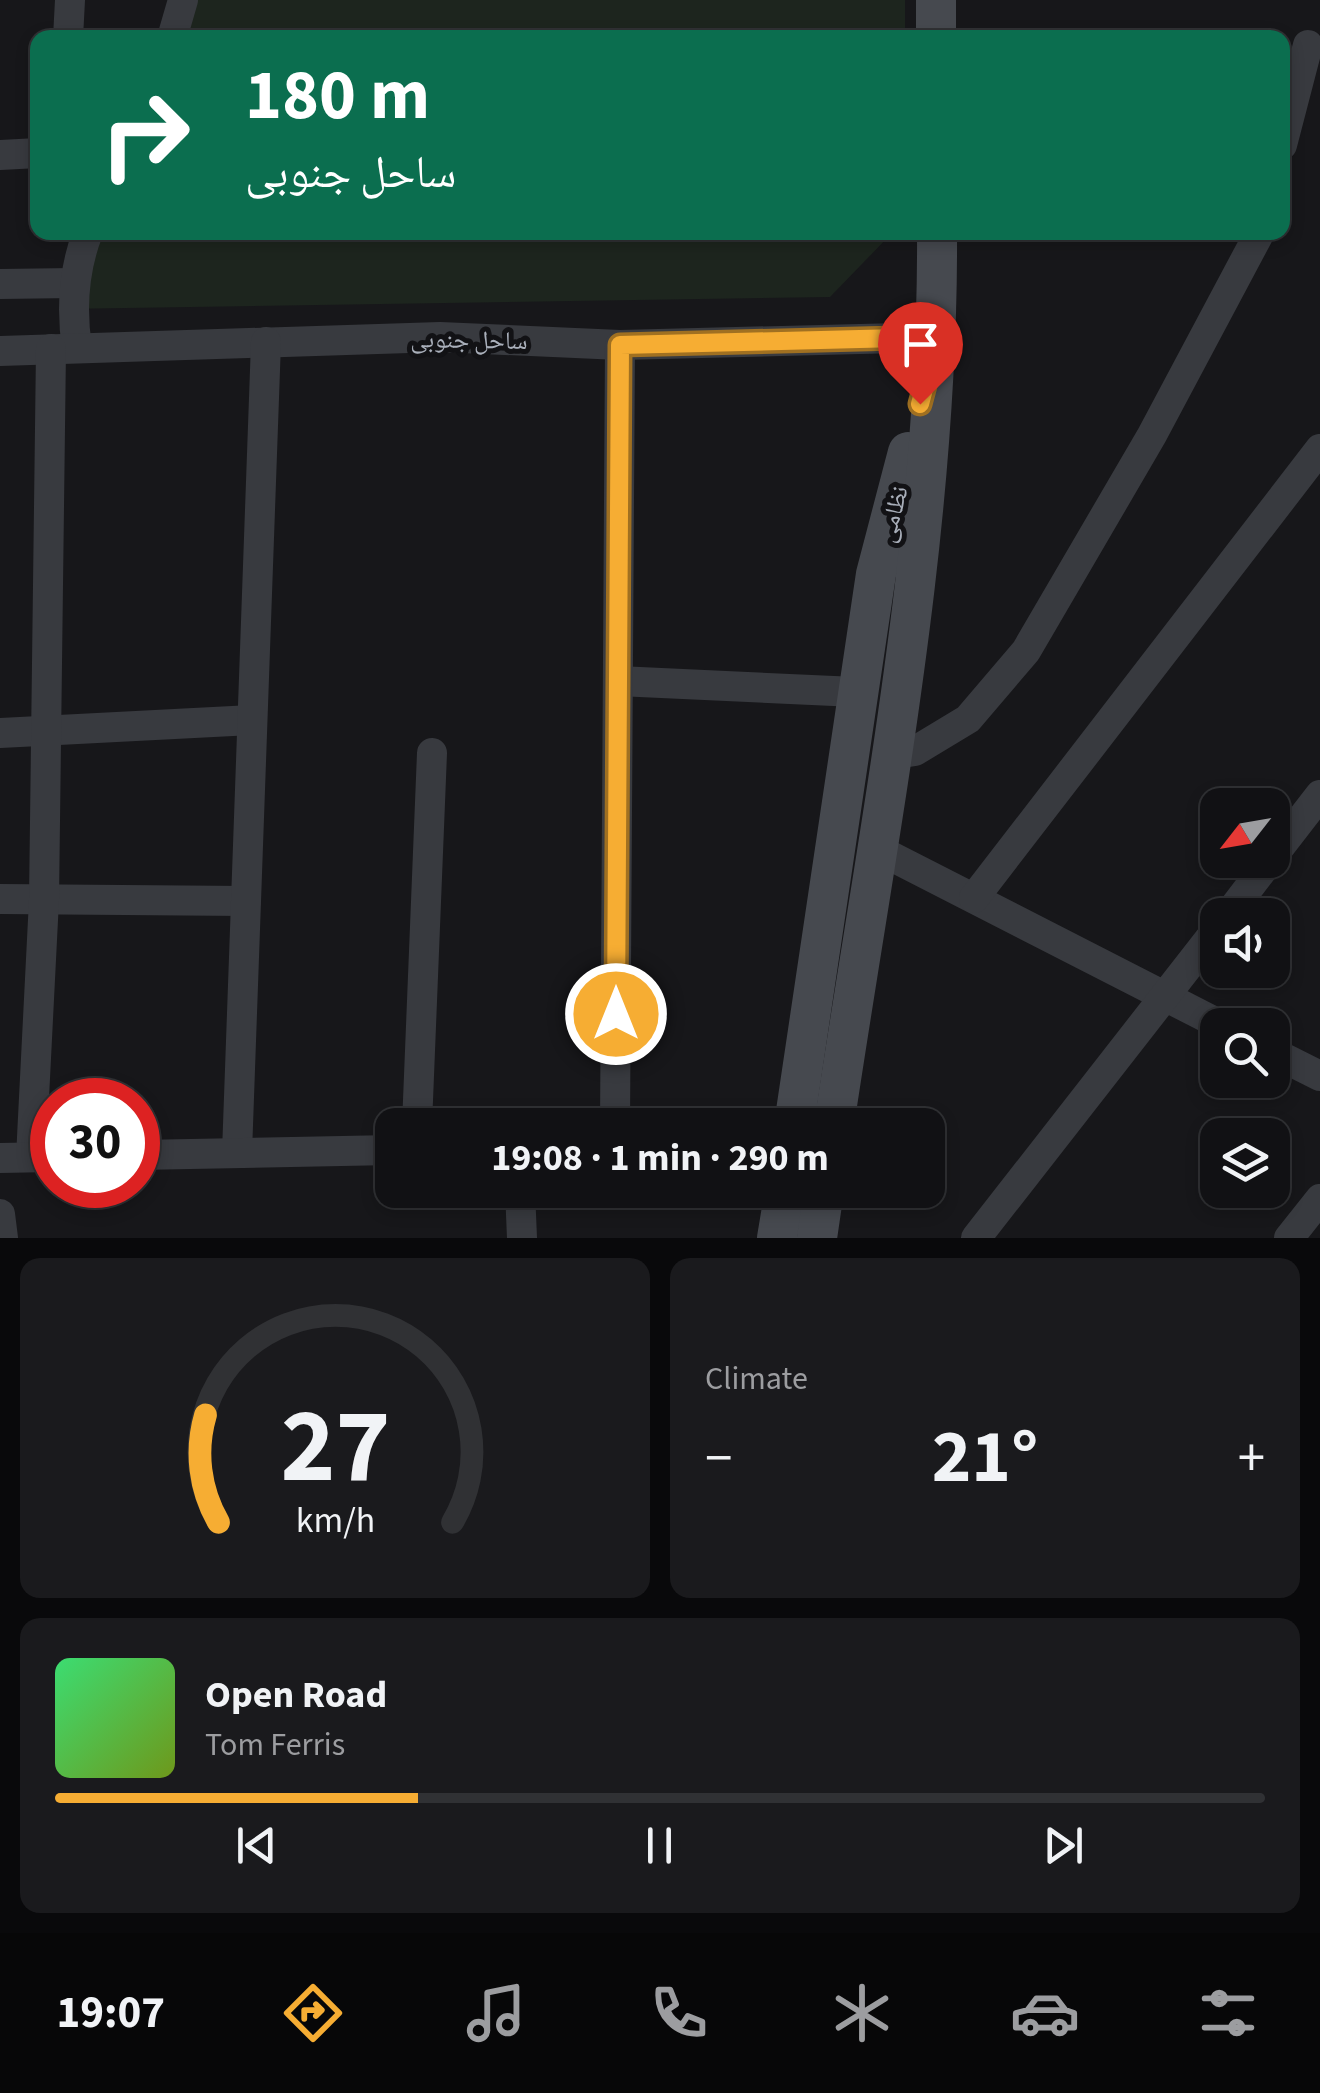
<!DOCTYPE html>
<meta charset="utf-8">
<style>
:root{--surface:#111114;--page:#1a1a1d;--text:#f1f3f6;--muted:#9c9da0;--line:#303134;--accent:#f6ad33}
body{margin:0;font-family:"Source Sans 3","Noto Naskh Arabic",sans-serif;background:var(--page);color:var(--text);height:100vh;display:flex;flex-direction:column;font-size:38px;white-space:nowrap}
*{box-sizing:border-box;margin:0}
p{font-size:32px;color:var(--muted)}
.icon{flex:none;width:55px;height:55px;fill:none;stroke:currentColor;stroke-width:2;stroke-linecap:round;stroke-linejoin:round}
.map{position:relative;height:1238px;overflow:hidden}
.panel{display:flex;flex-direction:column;gap:20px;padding:20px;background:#09090b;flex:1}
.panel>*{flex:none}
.guide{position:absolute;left:30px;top:30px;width:1260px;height:210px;border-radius:20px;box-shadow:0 5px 15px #0003,0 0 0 2px var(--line);background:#0b6e4f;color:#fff;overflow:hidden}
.needle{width:65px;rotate:239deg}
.controls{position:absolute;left:1200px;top:788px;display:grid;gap:20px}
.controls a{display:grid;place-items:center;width:90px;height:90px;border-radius:20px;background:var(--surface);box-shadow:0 5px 15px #0003,0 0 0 2px var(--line);font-size:50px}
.speed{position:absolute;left:30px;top:1078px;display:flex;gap:20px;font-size:50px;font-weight:700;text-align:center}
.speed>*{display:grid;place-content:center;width:130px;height:130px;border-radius:50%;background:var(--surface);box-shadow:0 5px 15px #0003,0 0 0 2px var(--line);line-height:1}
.speed .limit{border:15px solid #d22;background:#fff;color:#111}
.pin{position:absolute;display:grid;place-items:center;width:85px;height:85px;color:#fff;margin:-102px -42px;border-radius:50% 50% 50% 0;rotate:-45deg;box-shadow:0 0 10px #0007}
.pin .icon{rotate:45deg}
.me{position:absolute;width:110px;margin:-55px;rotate:0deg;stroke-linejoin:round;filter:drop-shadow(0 0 8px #0008)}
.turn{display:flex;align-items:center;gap:35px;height:210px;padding:0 50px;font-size:45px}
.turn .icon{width:130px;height:130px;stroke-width:2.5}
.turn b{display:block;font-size:70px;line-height:85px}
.big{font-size:75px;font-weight:700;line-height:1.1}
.panel .widget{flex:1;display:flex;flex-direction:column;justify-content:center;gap:15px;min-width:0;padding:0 35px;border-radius:20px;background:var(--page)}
.panel .dial{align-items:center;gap:0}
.dial svg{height:260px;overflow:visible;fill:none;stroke:var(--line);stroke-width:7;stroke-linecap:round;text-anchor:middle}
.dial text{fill:var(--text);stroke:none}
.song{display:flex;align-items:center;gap:30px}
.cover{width:120px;height:120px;border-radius:15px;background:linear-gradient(135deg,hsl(140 70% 55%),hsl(80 70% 35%))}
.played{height:10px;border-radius:5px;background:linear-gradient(90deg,var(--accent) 30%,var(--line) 30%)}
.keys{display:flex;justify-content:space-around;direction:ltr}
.heat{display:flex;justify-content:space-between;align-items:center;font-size:55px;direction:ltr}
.panel .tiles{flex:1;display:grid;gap:20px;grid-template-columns:1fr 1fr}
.widget:last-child{grid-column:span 2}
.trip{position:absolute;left:375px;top:1108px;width:570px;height:100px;border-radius:20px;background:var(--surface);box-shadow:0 5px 15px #0003,0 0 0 2px var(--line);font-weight:700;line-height:100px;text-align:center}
.tabs{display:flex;height:160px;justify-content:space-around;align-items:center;background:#070708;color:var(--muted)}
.tabs .icon{width:70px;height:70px}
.tabs .on{color:var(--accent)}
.tabs b{font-size:45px;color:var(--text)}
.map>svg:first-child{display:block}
.green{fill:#1d251e}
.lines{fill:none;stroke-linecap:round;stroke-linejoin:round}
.street{stroke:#383a3f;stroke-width:30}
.secondary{stroke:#46494f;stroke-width:40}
.route-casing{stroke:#a07021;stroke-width:25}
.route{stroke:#f6ad33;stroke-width:18}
.labels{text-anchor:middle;stroke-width:10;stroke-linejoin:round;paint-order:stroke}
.street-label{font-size:25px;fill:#a9afba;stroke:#121215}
</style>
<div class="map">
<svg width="1320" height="1238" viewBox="0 0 1320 1238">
<rect width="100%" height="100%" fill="#17171a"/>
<g class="green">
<path d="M176,0H905V37L166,38Z"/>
<path d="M89,233H892L830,297L62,309Z"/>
</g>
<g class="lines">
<g class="street">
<path d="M68,38L70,0"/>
<path d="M172,38L183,0"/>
<path d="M1282,145L1308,45"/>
<path d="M0,155L38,153"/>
<path d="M0,284L74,283"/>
<path d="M77,348C71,308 73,271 88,232"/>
<path d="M0,351L440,337L620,345L938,337"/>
<path d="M618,681L856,692"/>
<path d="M0,733L252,720"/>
<path d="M889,755L915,751L968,719L1026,651L1152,435L1260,232"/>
<path d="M875,848L1221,1025"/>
<path d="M1272,857L1320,795"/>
<path d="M974,898L1320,449"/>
<path d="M0,899L246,901"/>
<path d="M1228,915L1270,860"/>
<path d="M1272,1052L1320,1076"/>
<path d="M417,1125L432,753"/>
<path d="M615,1125L620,345"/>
<path d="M237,1153L266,342"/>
<path d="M138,1155L392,1150"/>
<path d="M31,1157L44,900L51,349"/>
<path d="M0,1158L52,1157"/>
<path d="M520,1190L522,1238"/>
<path d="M0,1214L3,1238"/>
<path d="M976,1238L1218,928"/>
<path d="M1289,1238L1320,1199"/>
</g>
<g class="secondary">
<path d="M936,0V38"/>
<path d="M794,1125L876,574L908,452"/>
<path d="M834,1125C878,830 939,531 937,232"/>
<path d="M777,1238L785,1190"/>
<path d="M817,1238L824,1190"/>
</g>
</g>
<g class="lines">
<g class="route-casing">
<path id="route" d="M616,1014L620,345L938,337L920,404"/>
</g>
<use href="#route" class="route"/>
</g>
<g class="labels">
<g class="street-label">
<text transform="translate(469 339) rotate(1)" y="9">ساحل جنوبی</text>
<text transform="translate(892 514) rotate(-75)" y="9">نظامی</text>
</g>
</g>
</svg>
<div class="controls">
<a><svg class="needle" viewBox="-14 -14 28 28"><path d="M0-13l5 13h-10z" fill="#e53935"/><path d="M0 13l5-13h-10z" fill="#9c9da0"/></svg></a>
<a><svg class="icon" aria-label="sound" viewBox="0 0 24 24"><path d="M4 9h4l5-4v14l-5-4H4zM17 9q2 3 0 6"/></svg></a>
<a><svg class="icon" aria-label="search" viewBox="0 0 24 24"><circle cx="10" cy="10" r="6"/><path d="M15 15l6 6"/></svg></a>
<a><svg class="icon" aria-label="layers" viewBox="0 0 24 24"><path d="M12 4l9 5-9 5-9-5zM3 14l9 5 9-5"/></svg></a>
</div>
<div class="speed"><div class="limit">30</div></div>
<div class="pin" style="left:920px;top:404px;background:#d93025"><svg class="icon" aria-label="arrive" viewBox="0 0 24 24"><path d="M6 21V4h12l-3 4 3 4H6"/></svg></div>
<svg class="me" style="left:616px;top:1014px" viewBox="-20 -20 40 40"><circle r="17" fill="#f6ad33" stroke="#fff" stroke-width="3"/><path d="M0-11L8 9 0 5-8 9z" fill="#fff"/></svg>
<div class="trip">19:08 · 1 min · 290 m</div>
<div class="guide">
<div class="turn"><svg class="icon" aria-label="right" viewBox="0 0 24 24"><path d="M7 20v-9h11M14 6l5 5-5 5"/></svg><div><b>180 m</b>ساحل جنوبی</div></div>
</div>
</div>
<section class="panel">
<div class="tiles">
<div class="widget dial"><svg viewBox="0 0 100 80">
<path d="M14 69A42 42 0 1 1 86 69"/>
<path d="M14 69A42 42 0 0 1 10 36" stroke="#f6ad33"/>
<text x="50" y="56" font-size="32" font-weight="700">27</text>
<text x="50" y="72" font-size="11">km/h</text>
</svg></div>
<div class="widget"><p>Climate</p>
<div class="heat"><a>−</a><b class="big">21°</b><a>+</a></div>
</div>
<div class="widget">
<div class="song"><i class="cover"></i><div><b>Open Road</b><p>Tom Ferris</p></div></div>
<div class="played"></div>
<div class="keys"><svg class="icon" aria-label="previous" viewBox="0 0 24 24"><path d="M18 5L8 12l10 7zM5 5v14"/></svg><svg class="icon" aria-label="pause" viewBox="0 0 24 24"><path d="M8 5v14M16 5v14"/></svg><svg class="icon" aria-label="next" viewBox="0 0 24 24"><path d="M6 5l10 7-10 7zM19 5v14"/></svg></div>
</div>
</div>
</section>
<nav class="tabs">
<b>19:07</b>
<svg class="icon on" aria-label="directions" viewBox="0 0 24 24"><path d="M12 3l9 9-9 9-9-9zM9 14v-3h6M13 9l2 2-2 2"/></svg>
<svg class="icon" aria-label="music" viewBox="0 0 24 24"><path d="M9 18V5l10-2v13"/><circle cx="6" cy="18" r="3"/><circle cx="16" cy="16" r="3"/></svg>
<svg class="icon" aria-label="phone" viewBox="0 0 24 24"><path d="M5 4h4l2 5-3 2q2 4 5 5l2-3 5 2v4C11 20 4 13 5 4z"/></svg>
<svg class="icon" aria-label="climate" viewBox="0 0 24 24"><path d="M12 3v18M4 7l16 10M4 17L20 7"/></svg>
<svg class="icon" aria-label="car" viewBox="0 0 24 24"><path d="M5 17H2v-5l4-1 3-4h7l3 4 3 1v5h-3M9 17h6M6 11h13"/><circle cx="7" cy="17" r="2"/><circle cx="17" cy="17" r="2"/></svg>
<svg class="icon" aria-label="filters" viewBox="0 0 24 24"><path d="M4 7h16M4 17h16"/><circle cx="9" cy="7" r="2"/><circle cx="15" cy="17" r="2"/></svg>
</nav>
